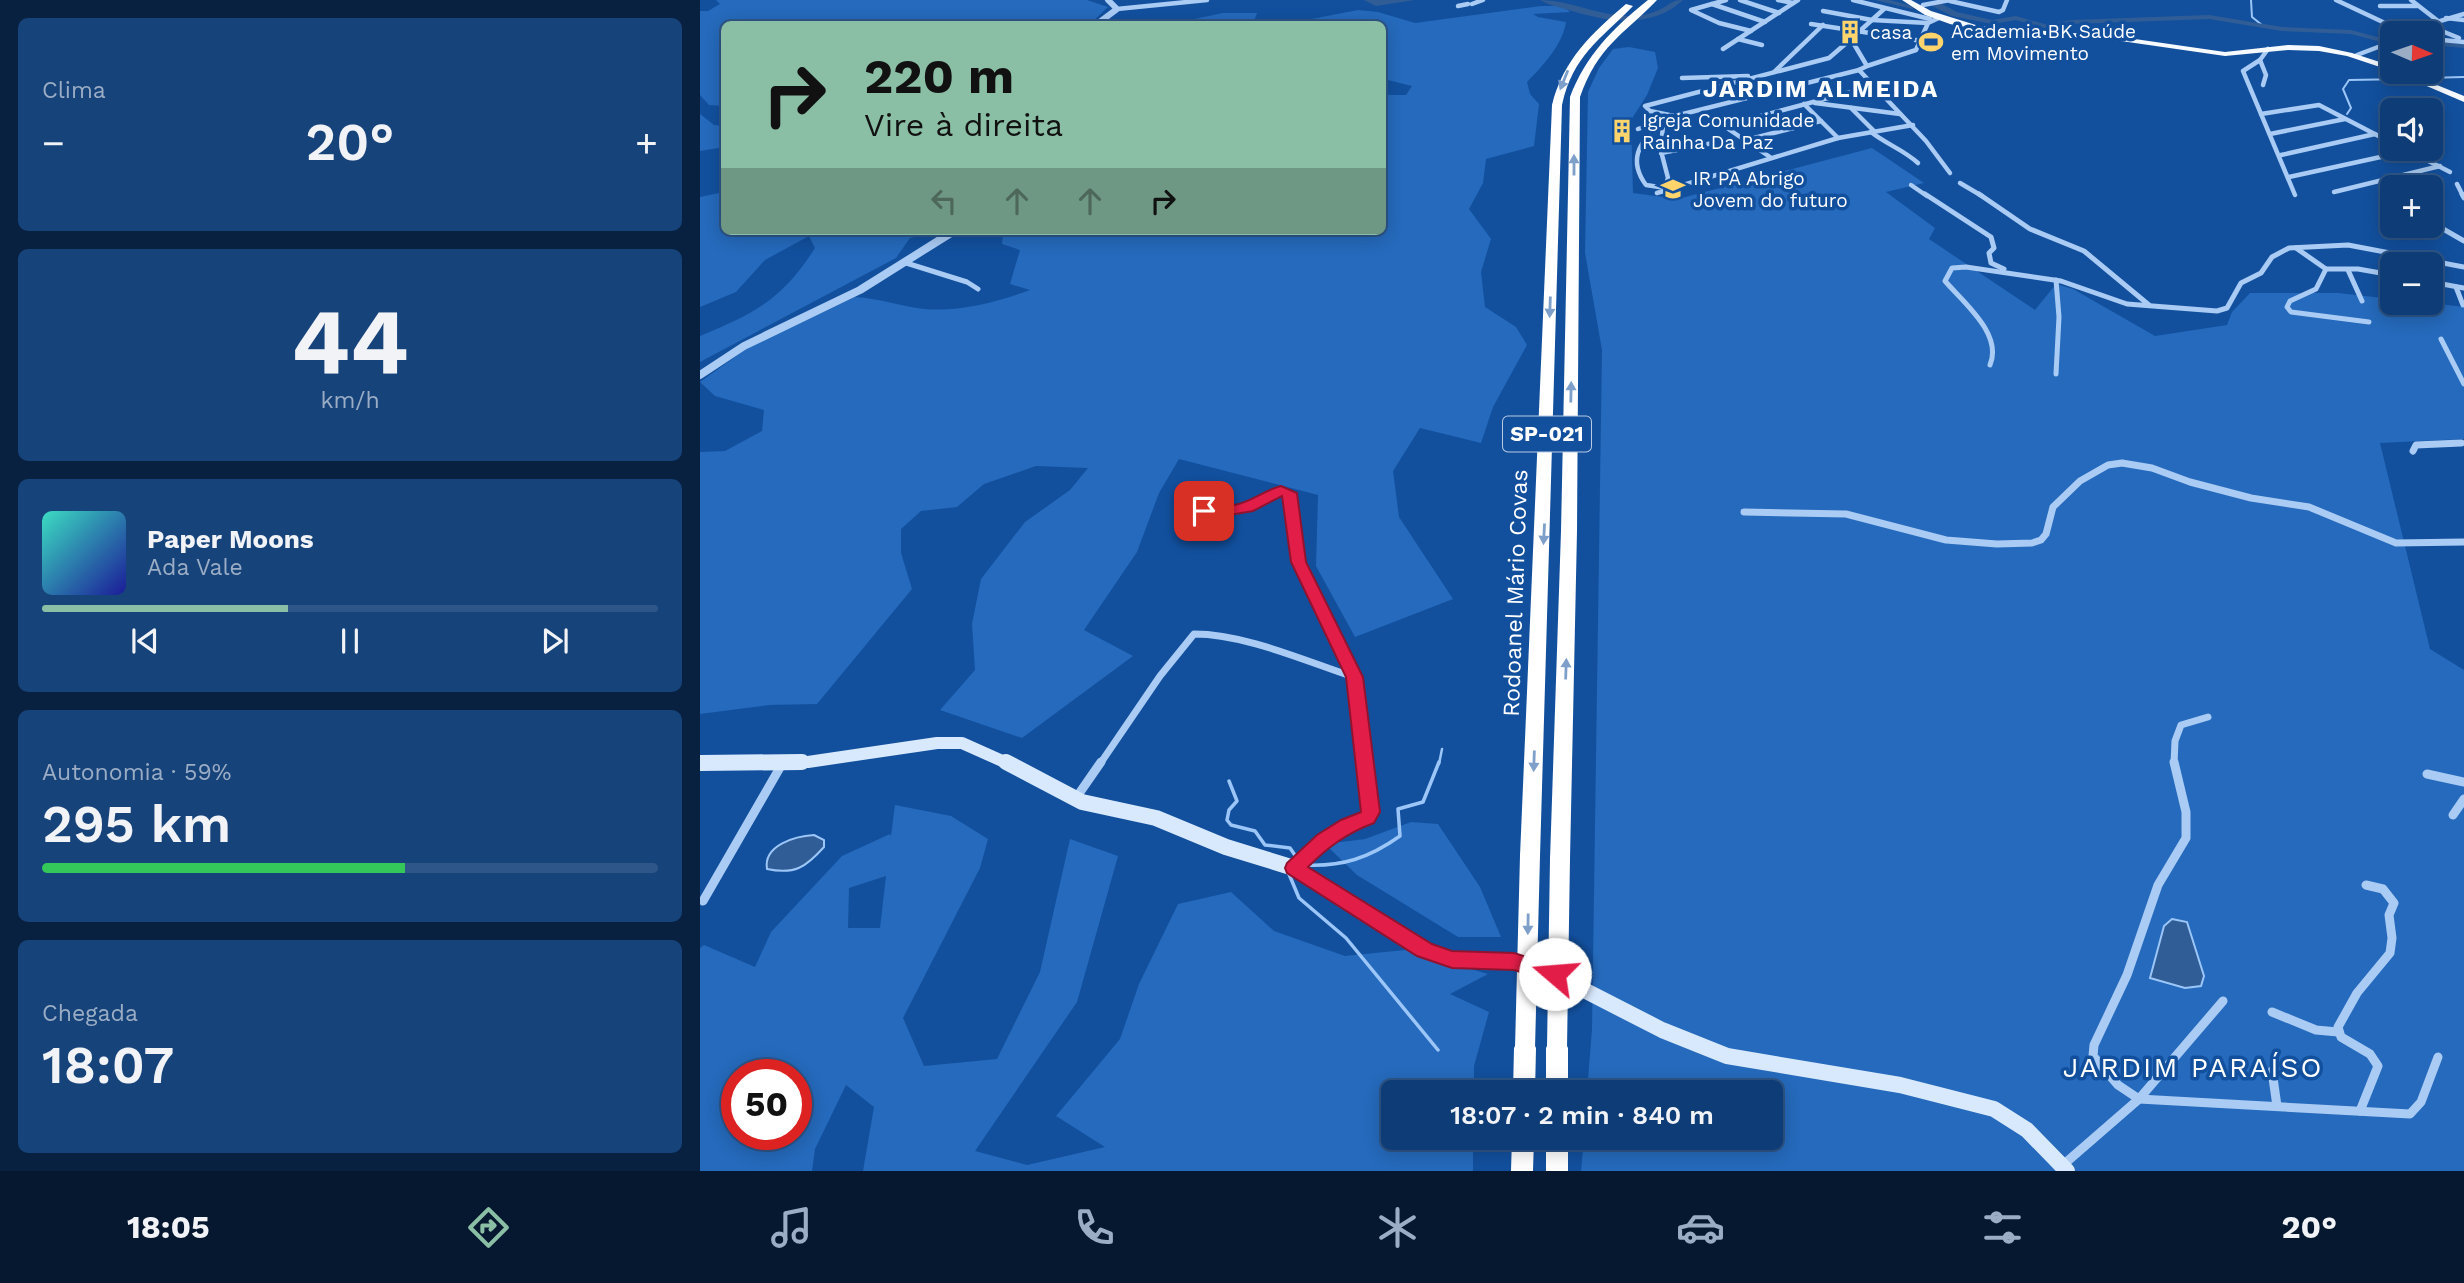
<!DOCTYPE html>
<html lang="pt">
<meta charset="utf-8">
<style>
:root{--surface:#0e3c76;--page:#17437b;--text:#f1f3f6;--muted:#9badc5;--line:#2e5688;--accent:#8abfa5}
body{margin:0;font-family:"Work Sans",sans-serif;background:var(--page);color:var(--text);height:100vh;display:flex;flex-direction:column;font-size:26px;white-space:nowrap}
*{box-sizing:border-box;margin:0}
p{font-size:23px;color:var(--muted)}
.icon{flex:none;width:38px;height:38px;fill:none;stroke:currentColor;stroke-width:2;stroke-linecap:round;stroke-linejoin:round}
.map{position:relative;flex:1;overflow:hidden}
.side{display:flex;flex-direction:column;gap:18px;padding:18px;background:#082141;width:700px}
.side>*{flex:none}
.guide{position:absolute;left:21px;top:21px;width:665px;height:214px;border-radius:10px;box-shadow:0 4px 18px #0003,0 0 0 2px var(--line);background:#8abfa5;color:#111;overflow:hidden}
.needle{width:46px;rotate:92deg}
.buttons{position:absolute;left:1680px;top:21px;display:grid;gap:14px}
.buttons a{display:grid;place-items:center;width:63px;height:63px;border-radius:10px;background:var(--surface);box-shadow:0 4px 18px #0003,0 0 0 2px var(--line);font-size:35px}
.speed{position:absolute;left:21px;top:1059px;display:flex;gap:14px;font-size:35px;font-weight:700;text-align:center}
.speed>*{display:grid;place-content:center;width:91px;height:91px;border-radius:50%;background:var(--surface);box-shadow:0 4px 18px #0003,0 0 0 2px var(--line);line-height:1}
.speed .limit{border:10px solid #d22;background:#fff;color:#111}
.pin{position:absolute;display:grid;place-items:center;width:60px;height:60px;color:#fff;margin:-30px;border-radius:14px;box-shadow:0 4px 10px #0006}
.me{position:absolute;width:77px;margin:-38px;rotate:288deg;stroke-linejoin:round;filter:drop-shadow(0 0 5px #0008)}
.turn{display:flex;align-items:center;gap:24px;height:147px;padding:0 28px;font-size:32px}
.turn .icon{width:91px;height:91px;stroke-width:2.5}
.turn b{display:block;font-size:49px;line-height:60px}
.lanes{display:flex;align-items:center;height:66px;padding:0 28px;background:#0003;justify-content:center;gap:35px;direction:ltr}
.lanes .off{opacity:.35}
.big{font-size:52px;font-weight:600;line-height:1.1}
.side .card{flex:1;display:flex;flex-direction:column;justify-content:center;gap:10px;min-width:0;padding:0 24px;border-radius:10px;background:var(--page)}
.side .dial{align-items:center;gap:0}
.dial b{font-size:91px;line-height:1}
.song{display:flex;align-items:center;gap:21px}
.cover{width:84px;height:84px;border-radius:10px;background:linear-gradient(135deg,hsl(170 70% 55%),hsl(240 70% 35%))}
.played{height:7px;border-radius:4px;background:linear-gradient(90deg,var(--accent) 40%,var(--line) 40%)}
.keys{display:flex;justify-content:space-around;direction:ltr}
.heat{display:flex;justify-content:space-between;align-items:center;font-size:38px;direction:ltr}
.charge{height:10px;border-radius:5px;background:linear-gradient(90deg,#34c759 59%,var(--line) 0)}
.trip{position:absolute;left:681px;top:1080px;width:402px;height:70px;border-radius:10px;background:var(--surface);box-shadow:0 4px 18px #0003,0 0 0 2px var(--line);font-weight:600;line-height:70px;text-align:center}
.tab-bar{display:flex;height:112px;justify-content:space-around;align-items:center;background:#06182f;color:var(--muted)}
.tab-bar .icon{width:49px;height:49px}
.tab-bar .on{color:var(--accent)}
.tab-bar b{font-size:32px;color:var(--text)}
main{display:flex;flex:1;min-height:0}
.map>svg:first-child{display:block}
.green{fill:#256abc;fill-rule:evenodd}
.water{fill:#305d96;stroke:#9bc6f7;stroke-width:2}
.lines{fill:none;stroke-linecap:round;stroke-linejoin:round}
.stream-far2{stroke:#9bc6f7;stroke-width:2}
.stream-far1{stroke:#9bc6f7;stroke-width:2.5}
.stream{stroke:#9bc6f7;stroke-width:3.5}
.river{fill:#305d96;fill-rule:evenodd}
.minor-far3{stroke:#a9cbf4;stroke-width:4.5}
.minor-far2{stroke:#a9cbf4;stroke-width:5}
.minor-far1{stroke:#a9cbf4;stroke-width:7}
.minor{stroke:#a9cbf4;stroke-width:9}
.tertiary-far1{stroke:#a9cbf4;stroke-width:6}
.tertiary{stroke:#a9cbf4;stroke-width:8}
.secondary-far1{stroke:#d9e9fd;stroke-width:12}
.secondary{stroke:#d9e9fd;stroke-width:16}
.primary{fill:#f6faff;fill-rule:evenodd}
.motorway{fill:#fff;fill-rule:evenodd}
.motorway-bridge{stroke:#fff;stroke-width:20}
.oneway{fill:#7d9fca}
.route{fill:#e11d48;stroke:#92132f;stroke-width:2}
.labels{text-anchor:middle;stroke-width:7;stroke-linejoin:round;paint-order:stroke}
.far-poi-label{font-size:19px;fill:#fff;stroke:#12509e;text-anchor:start}
.shield{fill:#12509e;stroke:#b8cae2;stroke-width:2}
.shield-label{font-size:21px;font-weight:bold;fill:#fff}
.street-label{font-size:23px;fill:#fff;stroke:#12509e}
.far-district-label{font-size:24px;font-weight:bold;letter-spacing:2px;fill:#fff;stroke:#12509e}
.near-neighbourhood-label{font-size:28px;letter-spacing:2px;fill:#fff;stroke:#12509e}
</style>
<main>
<section class="side">
<div class="card"><p>Clima</p>
<div class="heat"><a>−</a><b class="big">20°</b><a>+</a></div>
</div>
<div class="card dial"><b>44</b><p>km/h</p></div>
<div class="card">
<div class="song"><i class="cover"></i><div><b>Paper Moons</b><p>Ada Vale</p></div></div>
<div class="played"></div>
<div class="keys"><svg class="icon" aria-label="previous" viewBox="0 0 24 24"><path d="M18 5L8 12l10 7zM5 5v14"/></svg><svg class="icon" aria-label="pause" viewBox="0 0 24 24"><path d="M8 5v14M16 5v14"/></svg><svg class="icon" aria-label="next" viewBox="0 0 24 24"><path d="M6 5l10 7-10 7zM19 5v14"/></svg></div>
</div>
<div class="card"><p>Autonomia · 59%</p><b class="big">295 km</b><div class="charge"></div></div>
<div class="card"><p>Chegada</p><b class="big">18:07</b></div>
</section>
<div class="map">
<svg width="1764" height="1171" viewBox="0 0 1764 1171">
<rect width="100%" height="100%" fill="#12509e"/>
<g class="green">
<path d="M16,0H387L408,7L390,24H24V106L9,105L0,95V11H8L20,4Z"/>
<path d="M841,6H863L870,12L833,14L838,17L866,22C863,44 842,67 827,82L830,94L839,104L834,146L786,159L783,183L769,209L791,239L781,272L785,307L816,327L827,345L793,407L781,443L720,428L693,471L699,517L753,599L655,637L616,566L618,495L479,459L459,493L437,552L384,630L433,656L322,738L240,710L275,670L272,624L281,579L325,522L370,490L388,468L336,466L284,484L257,507L221,511L201,529V553L212,589L117,704L69,705L0,714V452L25,451L62,431L64,410L15,396L0,382L49,347L155,297C178,298 200,306 224,309C259,312 297,302 330,290L310,284L320,250L302,244L303,234L291,231H489L516,233L520,231H682L683,95H706L712,86L688,80L683,83L682,24H586L658,10L678,12L715,23Z"/>
<path d="M523,13H557L554,21L549,24H446L459,19L485,21Z"/>
<path d="M929,47L955,52L958,68L947,95L931,120L933,193L978,199L1172,148L1224,183L1186,192L1235,228L1229,239L1335,310L1356,284L1373,289L1455,336L1527,325L1532,312L1550,293H1638L1692,299V303H1731L1764,307V439L1680,443L1730,649L1764,670V1171H881L884,1138H1071V1092H887L892,1029L902,350L885,253L888,92L899,68L913,49Z"/>
<path d="M0,114L14,125L24,126V147L0,151Z"/>
<path d="M24,192V231H246L210,238L196,258L0,362V336C54,314 83,299 115,248L109,236L65,260L36,292L0,307V197Z"/>
<path d="M195,805L251,816L288,839L280,868L203,1018L224,1066L297,1059L340,972L370,839L418,856L377,1002L275,1151L327,1165L405,1147L356,1116L420,1039L439,984L478,904L531,892L574,931L645,956L705,950L788,974L750,994L789,1012L774,1066V1092H693V1138H773V1171H163L174,1107L146,1085L115,1149L112,1171H0V948L4,945L55,967L71,932L142,856L190,834L191,836ZM186,876L180,928H148L149,888ZM37,1074H96V1134H37Z"/>
<path d="M711,822L738,824L780,887L801,937H758L657,875L625,844L665,839Z"/>
</g>
<g class="water">
<path d="M114,835L124,840V847C106,867 95,875 67,869C63,845 96,836 114,835Z"/>
<path d="M1472,919L1487,922L1504,976L1501,986L1485,988L1450,978L1464,926Z"/>
</g>
<g class="lines">
<g class="stream-far2">
<path d="M1551,0L1552,17L1562,25"/>
<path d="M1724,78L1764,77"/>
<path d="M1647,114L1651,108L1643,89L1649,80L1707,79"/>
</g>
<path class="stream-far1" d="M739,764L742,749"/>
<g class="stream">
<path d="M529,781L537,801L529,810L527,820L531,825L555,831L565,845L590,848L599,861"/>
<path d="M604,865C642,867 669,858 700,836L698,809L723,802L739,762"/>
<path d="M589,874L599,898L646,938L738,1050"/>
</g>
<g class="river">
<path d="M664,0H715L676,6Z"/>
<path d="M840,0C871,0 900,17 932,16C942,16 954,13 963,8C971,3 973,0 983,0C952,29 909,22 872,11C861,8 849,5 840,0Z"/>
<path d="M1175,0H1190L1216,7L1212,9Z"/>
<path d="M1232,2H1238L1257,12L1292,20L1316,16L1344,24L1372,20L1509,15L1582,27L1651,30L1692,41V45L1651,34L1582,31L1509,19L1372,24L1344,28L1316,20L1292,24L1252,16L1232,6Z"/>
<path d="M1731,41L1764,44V48L1731,45Z"/>
</g>
<g class="minor-far3">
<path d="M1026,0L1012,4L1065,22"/>
<path d="M1040,0L1079,13"/>
<path d="M1078,0L1093,3"/>
<path d="M1153,0L1230,19"/>
<path d="M1636,0L1704,32"/>
<path d="M1711,0L1738,21"/>
<path d="M1250,1L1299,12L1303,10L1307,0"/>
<path d="M772,4L783,0"/>
<path d="M1012,4L991,10L1019,23L1051,31"/>
<path d="M1223,5L1250,0"/>
<path d="M758,6L768,4"/>
<path d="M1680,6H1717"/>
<path d="M417,9L507,0"/>
<path d="M1123,11L1172,20L1228,23"/>
<path d="M1746,18L1764,20"/>
<path d="M1111,24L1222,41"/>
<path d="M1727,25L1759,38"/>
<path d="M1700,33L1764,14"/>
<path d="M1038,39L1062,45"/>
<path d="M1731,39L1764,42"/>
<path d="M1023,49L1098,0"/>
<path d="M1657,55L1686,44L1692,38"/>
<path d="M1560,60L1543,71L1595,195"/>
<path d="M1167,66L1216,50L1228,23L1241,17"/>
<path d="M1159,70L1226,141L1250,173"/>
<path d="M1074,72L1123,25"/>
<path d="M982,78L1048,76"/>
<path d="M1563,85L1566,75L1560,60L1568,49"/>
<path d="M1115,103L1200,114"/>
<path d="M1104,104L1138,138"/>
<path d="M1151,108L1174,131"/>
<path d="M1561,114L1619,105L1692,143"/>
<path d="M974,116L950,111L945,106L1129,58L1151,39"/>
<path d="M1046,120L1173,86"/>
<path d="M1018,122L1070,157"/>
<path d="M963,124L961,151L968,178L965,188"/>
<path d="M961,127C937,141 929,162 946,185L966,188"/>
<path d="M938,129L975,116L1159,70L1167,66L1151,39L1184,9"/>
<path d="M1171,132C1186,144 1204,150 1218,163"/>
<path d="M1570,134L1645,119"/>
<path d="M1046,140L1121,121"/>
<path d="M1705,149L1750,172"/>
<path d="M961,153L1013,143"/>
<path d="M1581,155L1675,134"/>
<path d="M1589,177L1708,151"/>
<path d="M1260,183L1282,196"/>
<path d="M1757,184L1763,196"/>
<path d="M1211,185L1227,196"/>
<path d="M1634,192L1740,166"/>
<path d="M957,193L1138,138L1213,125"/>
</g>
<g class="minor-far2">
<path d="M1225,194L1291,237L1294,248L1289,253L1291,263L1304,269"/>
<path d="M1279,194L1330,229L1384,251L1449,305"/>
<path d="M1762,194L1764,198"/>
<path d="M1688,198L1692,201"/>
<path d="M1731,222L1764,241"/>
<path d="M1596,248L1626,269H1658L1692,275"/>
<path d="M203,262L267,282L278,289"/>
<path d="M1626,269L1616,289L1590,301L1587,307L1591,312L1669,322"/>
<path d="M1648,270L1662,301"/>
<path d="M1356,280L1359,317L1356,374"/>
<path d="M1731,282L1764,288"/>
<path d="M1756,287L1763,305"/>
<path d="M1741,339L1764,384"/>
<path d="M1290,365C1303,334 1264,303 1245,281L1252,268L1266,267L1361,281L1427,304L1517,311L1527,308L1541,283L1561,273L1572,257L1589,248L1648,245L1764,267"/>
<path d="M1719,445L1764,443"/>
</g>
<g class="minor-far1">
<path d="M1713,451L1716,445L1761,443"/>
<path d="M504,511C536,517 551,507 577,492L589,493L598,562L654,677"/>
<path d="M1044,512L1146,514L1246,540L1297,544L1332,543L1341,540L1346,534L1353,507L1380,481L1408,465L1422,463L1452,468L1490,482L1551,498L1609,507L1696,543L1764,542"/>
<path d="M400,764L460,676L494,634C545,634 605,661 654,677L664,764"/>
<path d="M1474,764L1475,741L1481,725L1508,717"/>
</g>
<g class="minor">
<path d="M1474,762L1486,812V838L1458,885L1427,975L1394,1045L1393,1056L1418,1085L1439,1099L1710,1114L1721,1102L1738,1057"/>
<path d="M1727,774L1764,782"/>
<path d="M376,798L401,762"/>
<path d="M1753,815L1764,799"/>
<path d="M595,867L637,833L667,818L670,812L664,762"/>
<path d="M3,901L82,764"/>
<path d="M1572,1012L1616,1030L1638,1032"/>
<path d="M1572,1071L1577,1106"/>
<path d="M1660,1111L1678,1066L1670,1054L1641,1037L1638,1027L1657,993L1690,953L1692,938L1689,915L1694,903L1683,889L1666,885"/>
<path d="M1363,1165L1439,1099L1523,1001"/>
</g>
<path class="tertiary-far1" d="M397,24L417,9L408,0"/>
<path class="tertiary" d="M0,375L44,346L160,290L254,231"/>
<path class="secondary-far1" d="M0,763L108,762L237,743H262L309,764"/>
<g class="secondary">
<path d="M306,762L382,802L456,818L526,847L594,868L725,950L752,959L808,961L845,970L962,1030L1027,1056L1200,1085L1294,1109L1327,1130L1367,1171"/>
<path d="M0,763L102,762"/>
</g>
<g class="primary">
<path d="M1202,0H1211L1231,11L1279,26L1414,36L1525,52L1588,45L1619,46L1652,53L1692,66V71L1647,56L1619,51L1588,50L1525,56L1414,40L1279,30L1250,24L1225,15Z"/>
<path d="M1694,72H1705L1764,96V102Z"/>
</g>
<g class="motorway">
<path d="M948,0H957C922,36 898,46 880,97L877,531L870,859L867,864L860,866L853,864L850,859L861,531L870,97C886,55 913,28 948,0Z"/>
<path d="M926,4L933,6C900,40 873,55 862,105L840,856L837,861L830,863L823,861L820,856L852,105C863,60 892,33 926,4Z"/>
<path d="M825,1039L833,1042L836,1048L835,1092H813L814,1048L817,1042Z"/>
<path d="M857,1039L865,1042L868,1048V1092H846V1048L849,1042Z"/>
<path d="M812,1138H834L833,1171H811Z"/>
<rect x="846" y="1138" width="22" height="33"/>
</g>
<g class="motorway-bridge">
<path d="M825,1048L830,856"/>
<path d="M857,1048L860,859"/>
</g>
</g>
<defs><path id="oneway-solid" d="M-6-.8H1V-3.2L6.5 0L1 3.2V.8H-6Z" transform="scale(1.75)"/></defs>
<g class="oneway">
<use href="#oneway-solid" transform="translate(864 80) rotate(112)"/>
<use href="#oneway-solid" transform="translate(874 165) rotate(-90)"/>
<use href="#oneway-solid" transform="translate(850 307) rotate(92)"/>
<use href="#oneway-solid" transform="translate(871 392) rotate(-89)"/>
<use href="#oneway-solid" transform="translate(844 534) rotate(93)"/>
<use href="#oneway-solid" transform="translate(866 669) rotate(-88)"/>
<use href="#oneway-solid" transform="translate(834 761) rotate(92)"/>
<use href="#oneway-solid" transform="translate(828 924) rotate(91)"/>
</g>
<path class="route" d="M581,486L597,493L606,562L663,677L680,812L674,823C647,833 628,847 608,867L732,944L752,951L814,953L862,968L865,974L862,980L855,983L814,970L752,968L717,956L587,873L585,868L587,863L617,835L641,820L661,812L646,677L591,562L582,496L553,511L518,517L499,514L496,511C504,504 523,507 534,505C552,502 564,490 581,486Z"/>
<defs>
<g id="building-bare" transform="scale(1.89)"><path d="M-4-6H4V6H1V3H-1V6H-4ZM-2.5-4.3h1.7v1.8h-1.7ZM.8-4.3h1.7v1.8H.8ZM-2.5-1h1.7V.8h-1.7ZM.8-1h1.7V.8H.8Z" fill="#ffd46c" stroke="#12509e" stroke-width="2.5" paint-order="stroke"/></g>
<g id="stadium-bare" transform="scale(1.89)"><path d="M0-5a6.5 5 0 1 0 0 10a6.5 5 0 1 0 0-10ZM-3.5-1.8h7v3.6h-7Z" fill="#ffd46c" stroke="#12509e" stroke-width="2.5" paint-order="stroke"/></g>
<g id="school-bare" transform="scale(1.89)"><path d="M0-5L7-2L0 1L-7-2ZM-4 1L0 2.5L4 1V4Q0 6-4 4Z" fill="#ffd46c" stroke="#12509e" stroke-width="2.5" paint-order="stroke"/></g>
</defs>
<g fill-rule="evenodd">
<use href="#building-bare" x="1150" y="32"/>
<use href="#stadium-bare" x="1231" y="42"/>
<use href="#building-bare" x="922" y="131"/>
<use href="#school-bare" x="973" y="189"/>
</g>
<g class="labels">
<g class="far-poi-label">
<text x="1251" y="38">Academia BK Saúde<tspan x="1251" dy="22">em Movimento</tspan></text>
<text x="1170" y="39">casa</text>
<text x="942" y="127">Igreja Comunidade<tspan x="942" dy="22">Rainha Da Paz</tspan></text>
<text x="993" y="185">IR PA Abrigo<tspan x="993" dy="22">Jovem do futuro</tspan></text>
</g>
<rect class="shield" x="803" y="416.5" width="88" height="35" rx="5"/>
<g class="shield-label">
<text x="847" y="441">SP-021</text>
</g>
<g class="street-label">
<text transform="translate(815 593) rotate(-88)" y="8">Rodoanel Mário Covas</text>
</g>
<g class="far-district-label">
<text x="1121" y="97">JARDIM ALMEIDA</text>
</g>
<g class="near-neighbourhood-label">
<text x="1493" y="1077">JARDIM PARAÍSO</text>
</g>
</g>
</svg>
<div class="buttons">
<a><svg class="needle" viewBox="-14 -14 28 28"><path d="M0-13l5 13h-10z" fill="#e53935"/><path d="M0 13l5-13h-10z" fill="#9badc5"/></svg></a>
<a><svg class="icon" aria-label="sound" viewBox="0 0 24 24"><path d="M4 9h4l5-4v14l-5-4H4zM17 9q2 3 0 6"/></svg></a>
<a>+</a>
<a>−</a>
</div>
<div class="speed"><div class="limit">50</div></div>
<div class="pin" style="left:504px;top:511px;background:#d93025"><svg class="icon" aria-label="arrive" viewBox="0 0 24 24"><path d="M6 21V4h12l-3 4 3 4H6"/></svg></div>
<svg class="me" style="left:855px;top:974px" viewBox="-20 -20 40 40"><circle r="19" fill="#fff"/><path d="M0-13L10 11 0 6-10 11z" fill="#e11d48"/></svg>
<div class="trip">18:07 · 2 min · 840 m</div>
<div class="guide">
<div class="turn"><svg class="icon" aria-label="right" viewBox="0 0 24 24"><path d="M7 20v-9h11M14 6l5 5-5 5"/></svg><div><b>220 m</b>Vire à direita</div></div>
<div class="lanes"><svg class="icon off" aria-label="left" viewBox="0 0 24 24"><path d="M17 20v-9H6M10 6l-5 5 5 5"/></svg><svg class="icon off" aria-label="ahead" viewBox="0 0 24 24"><path d="M12 20V5M6 11l6-6 6 6"/></svg><svg class="icon off" aria-label="ahead" viewBox="0 0 24 24"><path d="M12 20V5M6 11l6-6 6 6"/></svg><svg class="icon" aria-label="right" viewBox="0 0 24 24"><path d="M7 20v-9h11M14 6l5 5-5 5"/></svg></div>
</div>
</div>
</main>
<nav class="tab-bar">
<b>18:05</b>
<svg class="icon on" aria-label="directions" viewBox="0 0 24 24"><path d="M12 3l9 9-9 9-9-9zM9 14v-3h6M13 9l2 2-2 2"/></svg>
<svg class="icon" aria-label="music" viewBox="0 0 24 24"><path d="M9 18V5l10-2v13"/><circle cx="6" cy="18" r="3"/><circle cx="16" cy="16" r="3"/></svg>
<svg class="icon" aria-label="phone" viewBox="0 0 24 24"><path d="M5 4h4l2 5-3 2q2 4 5 5l2-3 5 2v4C11 20 4 13 5 4z"/></svg>
<svg class="icon" aria-label="climate" viewBox="0 0 24 24"><path d="M12 3v18M4 7l16 10M4 17L20 7"/></svg>
<svg class="icon" aria-label="car" viewBox="0 0 24 24"><path d="M5 17H2v-5l4-1 3-4h7l3 4 3 1v5h-3M9 17h6M6 11h13"/><circle cx="7" cy="17" r="2"/><circle cx="17" cy="17" r="2"/></svg>
<svg class="icon" aria-label="filters" viewBox="0 0 24 24"><path d="M4 7h16M4 17h16"/><circle cx="9" cy="7" r="2"/><circle cx="15" cy="17" r="2"/></svg>
<b>20°</b>
</nav>
